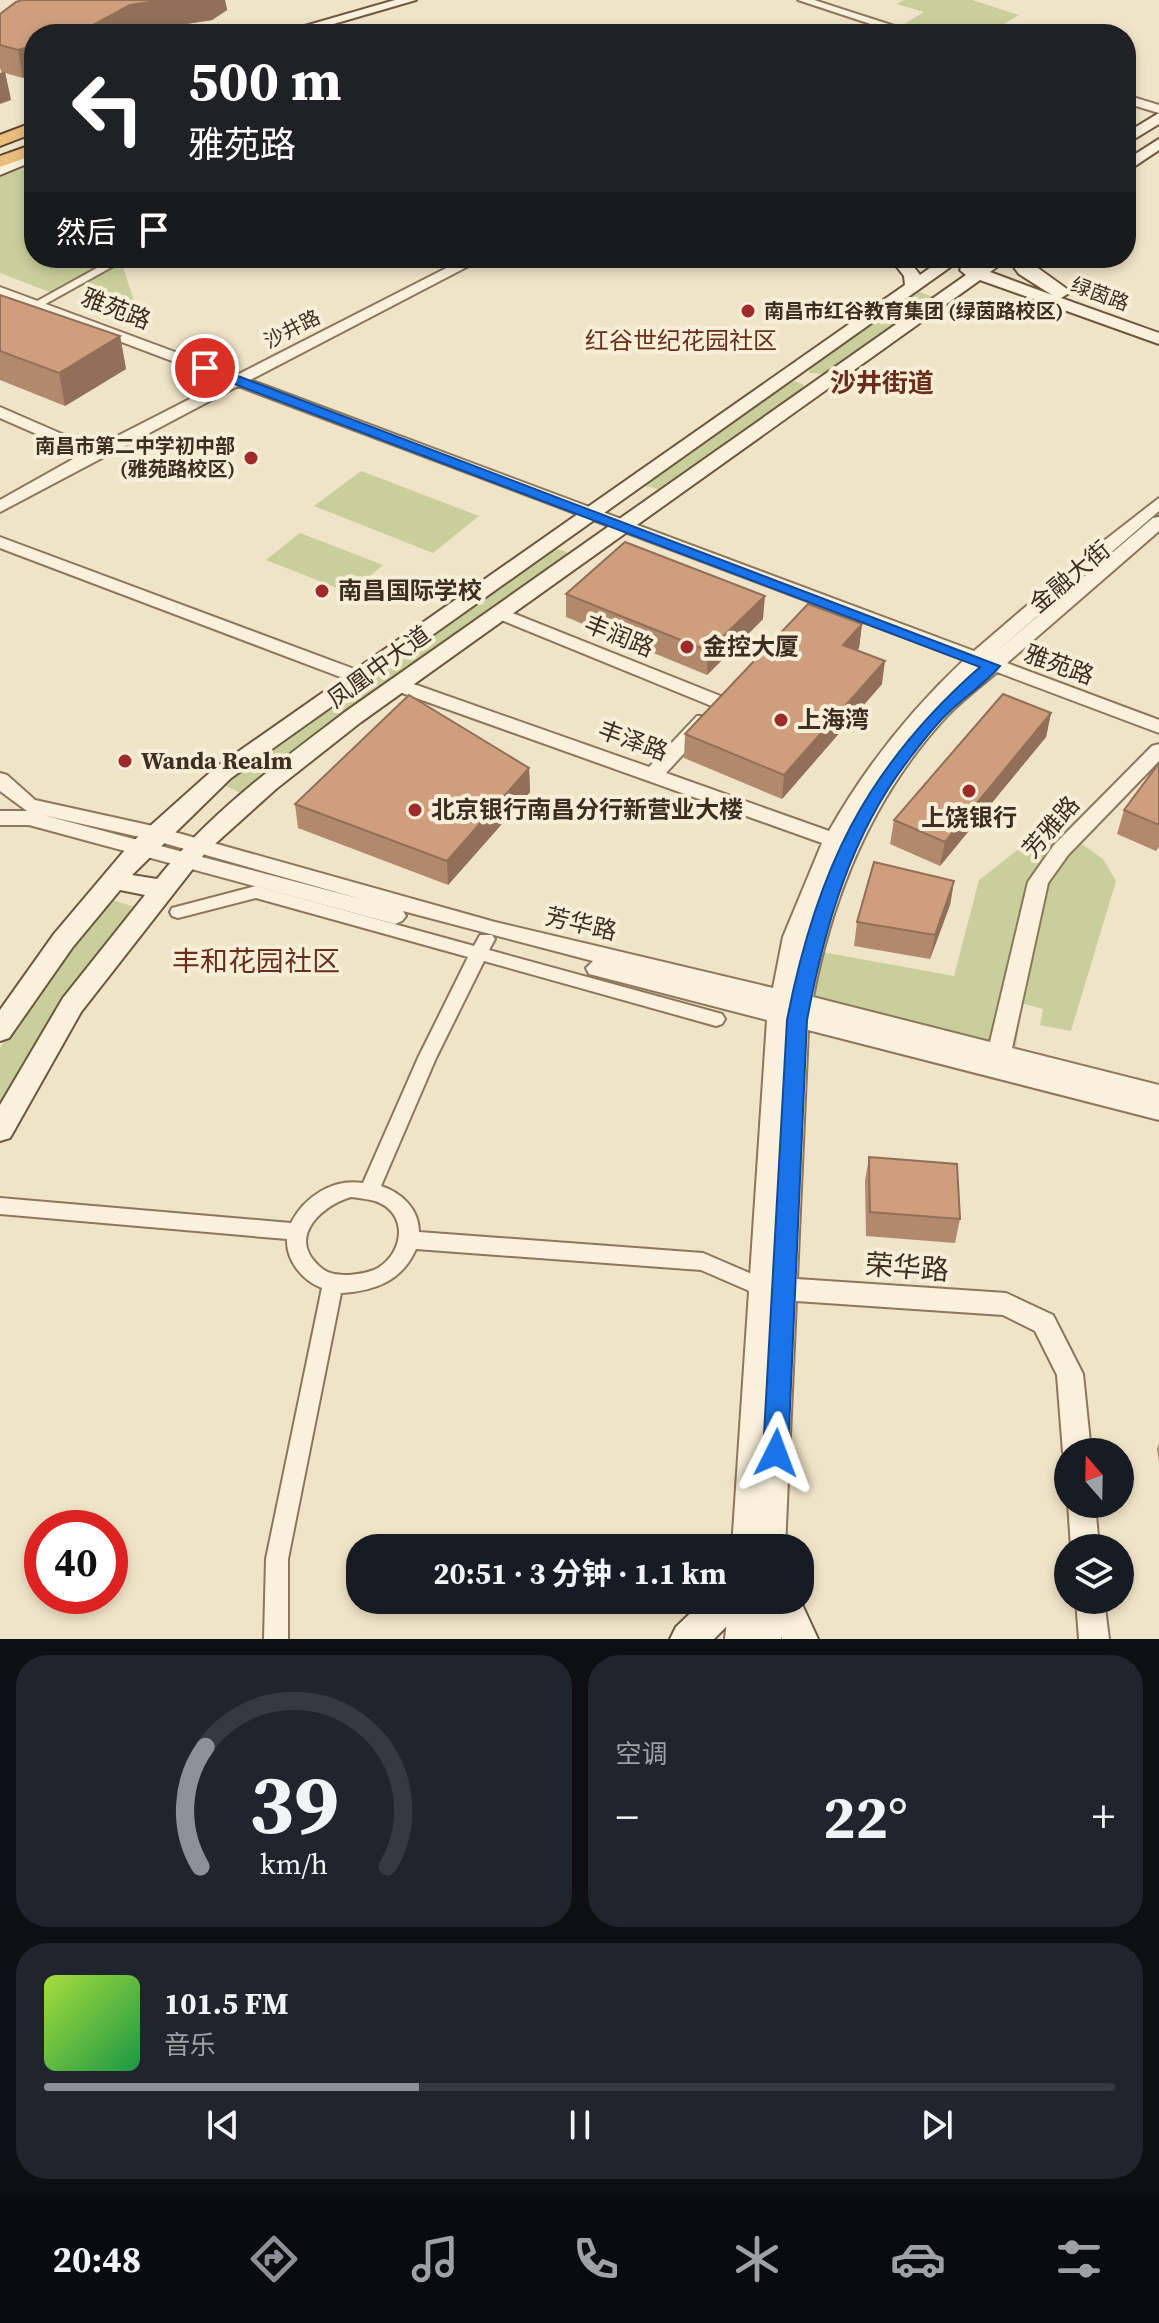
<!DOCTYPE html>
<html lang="zh">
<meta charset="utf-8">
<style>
:root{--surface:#171b24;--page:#20242c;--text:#f1f3f6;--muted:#9ea1a6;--line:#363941;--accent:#8c9099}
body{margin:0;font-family:"Source Serif 4","Noto Sans SC",serif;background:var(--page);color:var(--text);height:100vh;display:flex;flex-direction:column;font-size:30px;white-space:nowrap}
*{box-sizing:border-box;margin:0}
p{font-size:26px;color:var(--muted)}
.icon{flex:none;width:44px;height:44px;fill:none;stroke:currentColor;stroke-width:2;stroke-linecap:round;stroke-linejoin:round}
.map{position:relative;height:1639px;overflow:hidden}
.sheet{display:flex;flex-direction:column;gap:16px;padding:16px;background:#0d0f14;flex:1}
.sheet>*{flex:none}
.top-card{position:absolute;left:24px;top:24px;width:1112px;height:244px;border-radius:32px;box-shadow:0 4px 12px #0003;background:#202124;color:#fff;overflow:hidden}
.needle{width:52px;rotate:340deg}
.tools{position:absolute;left:1054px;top:1438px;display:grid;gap:16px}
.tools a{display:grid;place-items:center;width:80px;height:80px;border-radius:50%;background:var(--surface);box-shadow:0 4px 12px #0003;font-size:40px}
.speed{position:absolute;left:24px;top:1510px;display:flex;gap:16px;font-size:40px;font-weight:700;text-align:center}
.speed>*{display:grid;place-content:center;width:104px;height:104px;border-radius:50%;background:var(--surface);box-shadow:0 4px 12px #0003;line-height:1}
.speed .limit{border:12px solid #d22;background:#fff;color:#111}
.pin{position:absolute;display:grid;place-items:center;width:68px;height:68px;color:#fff;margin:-34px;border:4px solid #fff;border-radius:50%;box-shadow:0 2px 8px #0007}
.me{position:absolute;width:88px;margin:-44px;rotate:3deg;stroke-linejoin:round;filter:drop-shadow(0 0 6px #0008)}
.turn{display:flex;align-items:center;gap:28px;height:168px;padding:0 32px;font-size:36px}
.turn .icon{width:104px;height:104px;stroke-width:2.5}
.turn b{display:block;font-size:56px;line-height:68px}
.then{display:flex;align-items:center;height:76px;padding:0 32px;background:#0003;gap:16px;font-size:30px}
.big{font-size:60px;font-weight:700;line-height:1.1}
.sheet .tile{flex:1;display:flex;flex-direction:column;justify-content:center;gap:12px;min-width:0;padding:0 28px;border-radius:32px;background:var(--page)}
.sheet .dial{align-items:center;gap:0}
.dial svg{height:208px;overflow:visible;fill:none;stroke:var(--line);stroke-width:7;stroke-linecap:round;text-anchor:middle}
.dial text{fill:var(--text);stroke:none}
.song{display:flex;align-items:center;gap:24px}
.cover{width:96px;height:96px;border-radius:12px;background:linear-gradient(135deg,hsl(80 70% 55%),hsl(140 70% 35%))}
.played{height:8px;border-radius:4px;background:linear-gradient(90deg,var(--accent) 35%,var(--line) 35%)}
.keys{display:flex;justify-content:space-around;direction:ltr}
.heat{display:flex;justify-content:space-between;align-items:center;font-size:44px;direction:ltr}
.sheet .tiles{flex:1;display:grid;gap:16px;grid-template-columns:1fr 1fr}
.tile:last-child{grid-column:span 2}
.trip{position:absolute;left:346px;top:1534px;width:468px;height:80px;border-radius:32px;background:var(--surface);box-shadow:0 4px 12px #0003;font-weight:700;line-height:80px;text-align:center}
.tab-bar{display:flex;height:128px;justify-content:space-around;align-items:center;background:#090b0e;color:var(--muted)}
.tab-bar .icon{width:56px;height:56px}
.tab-bar .selected{color:var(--accent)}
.tab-bar b{font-size:36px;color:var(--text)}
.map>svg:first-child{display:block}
.green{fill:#c9cf9b}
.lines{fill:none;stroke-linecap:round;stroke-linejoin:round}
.minor-casing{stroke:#8d765c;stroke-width:4}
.tertiary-casing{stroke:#8d765c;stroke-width:4}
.secondary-casing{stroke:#6f573f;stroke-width:4}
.trunk-casing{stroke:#5b4430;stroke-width:4}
.minor{fill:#faf1dc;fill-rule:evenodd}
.tertiary{fill:#faf1dc;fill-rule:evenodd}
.secondary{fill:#faf1dc;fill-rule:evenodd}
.trunk{fill:#eabe7c;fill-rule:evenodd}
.wall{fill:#b2896c}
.shaded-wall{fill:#916f58}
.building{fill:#cf9f7d;stroke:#916f58;stroke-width:2}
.route{fill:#1a73e8;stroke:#114b97;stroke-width:2}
.poi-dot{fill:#9e2a2b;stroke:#f7eed8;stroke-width:3}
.labels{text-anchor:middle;stroke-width:8;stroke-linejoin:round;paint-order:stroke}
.far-street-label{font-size:20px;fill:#3d2e20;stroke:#f7eed8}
.far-poi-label{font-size:20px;font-weight:bold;fill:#3d2e20;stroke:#f7eed8;text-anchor:start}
.street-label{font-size:24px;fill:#3d2e20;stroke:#f7eed8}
.far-quarter-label{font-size:24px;fill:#6b2e1e;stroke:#f7eed8}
.poi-label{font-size:24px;font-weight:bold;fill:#3d2e20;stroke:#f7eed8;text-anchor:start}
.far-district-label{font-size:26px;font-weight:bold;fill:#6b2e1e;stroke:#f7eed8}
.quarter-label{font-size:28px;fill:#6b2e1e;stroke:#f7eed8}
.near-street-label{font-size:28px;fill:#3d2e20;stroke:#f7eed8}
</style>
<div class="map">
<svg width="1159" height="1639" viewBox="0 0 1159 1639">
<rect width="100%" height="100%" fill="#f0e4c8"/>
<g class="green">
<path d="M904,0H972L1019,15L987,34H942L904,24L924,12L896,4Z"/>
<path d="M34,161V258H122L52,293L0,273V175Z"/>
<path d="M122,264L135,304L86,283Z"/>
<path d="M917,291L936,298L827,374L809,373L810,366Z"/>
<path d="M795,381L804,385L803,392L664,490L644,486L645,481L786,383Z"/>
<path d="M361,471L479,516L433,553L314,506Z"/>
<path d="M300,533L383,565L350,593L266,560Z"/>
<path d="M554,548L567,552L569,557L243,794L226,786L272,743Z"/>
<path d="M1052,823L1103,859L1116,881L1071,1031L1040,1025L1043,1009L1021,1003L1016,1048L813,1000L822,952L954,976L979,880Z"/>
<path d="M109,899L135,907L61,1006L0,1109V1048L22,1010Z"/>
</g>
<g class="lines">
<g class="minor-casing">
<g id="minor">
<path d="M115,258H128L40,307L30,305Z"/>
<path d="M256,886L474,946L480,935H492L495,939L489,950L722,1014L725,1019L722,1024L716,1026L484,961L436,1058L381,1186C402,1193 419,1209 419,1232L703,1253L768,1281L771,1287L768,1293L761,1296L701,1270L416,1249C402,1281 375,1291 341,1293L288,1559V1639H264L266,1559L322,1288C303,1281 286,1261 287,1239L0,1214V1198L291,1223C304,1197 333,1178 363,1183L418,1058L468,957L256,898L178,918L172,916L170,912L172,908ZM351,1197C359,1198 368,1199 375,1201C408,1212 405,1251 378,1268C369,1273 359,1274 349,1275C335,1275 326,1274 316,1263C289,1235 323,1205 351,1197Z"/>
</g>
</g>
<g class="tertiary-casing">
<g id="tertiary">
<path d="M798,0H814L919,34H901Z"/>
<path d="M1126,95L1159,105V113L1126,103Z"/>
<path d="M466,258H484L250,380L974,651L1087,554L1159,498V511L990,657L1153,518L1159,517V531L1007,663L1159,720V733L997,672C980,687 961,701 946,717C873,796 833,893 813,997L990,1042L1028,882L1054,845L1152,746L1159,744V761L1068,855L1048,883L1012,1048L1159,1085V1120L808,1030L797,1279L1006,1293L1053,1315L1083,1374L1091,1452H1068L1067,1461L1063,1452L1057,1375L1035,1331L1003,1315L796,1301L785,1548H732L767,1020L597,976L589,974L586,968L593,961L403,911L406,916L402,921L395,924L29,825H0V811H27L0,791V773L7,775L35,800L153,826L495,922L773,988L783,937L822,843L391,689L389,685L398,679L405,681L649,767L697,716H711L713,720L711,724L666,773L829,831C865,767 911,710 964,660L238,386L0,512V500L82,454L0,418V407L94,448L225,381L0,296V287L237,375ZM43,815L153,840L361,899Z"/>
<path d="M0,537L365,673L367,677L365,681H351L0,548Z"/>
<path d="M500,608L728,699L730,703L728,707H714L494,617L491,613L494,609Z"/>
<path d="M1068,1502L1095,1504L1099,1548H1071Z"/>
<path d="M729,1600H782L781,1639H725Z"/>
<path d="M1076,1600H1104L1109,1639H1079Z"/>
</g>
</g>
<g class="secondary-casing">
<g id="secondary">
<path d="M395,0H416L299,34H277Z"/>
<path d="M1159,113V124L1126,144V133Z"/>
<path d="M1159,139V150L1126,172V160Z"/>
<path d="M34,151V161L0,175V165Z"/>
<path d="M890,258H907L920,275L944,258H963L231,778L132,875L157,879C210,813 278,763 345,712L966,275L960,270L962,266L976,267L989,258H1024L1067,289L1069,293L1061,298L1159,333V344L980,280L361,722L276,789L206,852L81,1012L10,1138L0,1141V1105L63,998L145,895L120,890L72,948L9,1038L0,1041V1010L54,934L130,844L215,768L905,285L904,276ZM1008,259L1019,274L1052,295L990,272Z"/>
<path d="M704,1600H740L728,1625L714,1639H670L676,1627Z"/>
<path d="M765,1600H800L818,1639H782Z"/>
</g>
</g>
<g class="trunk-casing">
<g id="trunk">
<path d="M34,122V133L0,146V135Z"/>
<path d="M34,144V155L0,167V156Z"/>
</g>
</g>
<use href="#minor" class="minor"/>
<use href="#tertiary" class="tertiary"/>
<use href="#secondary" class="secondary"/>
<use href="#trunk" class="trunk"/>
</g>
<g class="wall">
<path d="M22,0H225L227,10L212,20L135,32L34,34L23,78L5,73L11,100L0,68V14Z"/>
<path d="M0,295L120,336L126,369L65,406L0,380Z"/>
<path d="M566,594L763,619L707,675L566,617Z"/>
<path d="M862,624L859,648L857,650L882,684L782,799L684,758L685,734Z"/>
<path d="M1051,713L1046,737L940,866L890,844L894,820Z"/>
<path d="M1159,763V847L1156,851L1117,834L1124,810Z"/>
<path d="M529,768L530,792L448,885L298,828L295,804Z"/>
<path d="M954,881L950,905L930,959L854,946L857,922Z"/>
<path d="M869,1157L960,1219L955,1243L866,1236L865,1181Z"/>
<path d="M1159,1443V1462L1157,1449Z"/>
</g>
<g class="shaded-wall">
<path d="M162,0H225L227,10L212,20L135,32L131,34H51L130,5Z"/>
<path d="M34,38V75L23,78L18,50Z"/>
<path d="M5,72L11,100L0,104V73Z"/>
<path d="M385,258H419L386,263Z"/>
<path d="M120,336L126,369L65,406L59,373Z"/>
<path d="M765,596L763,619L707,675L708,651Z"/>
<path d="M862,624L859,648L840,668L843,645Z"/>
<path d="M885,661L882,684L782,799L784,775Z"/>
<path d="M1051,713L1046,737L940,866L945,842Z"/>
<path d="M529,768L530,792L448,885L447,861Z"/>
<path d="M954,881L950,905L930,959L935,935Z"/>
</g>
<g class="building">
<path d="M22,0H162L130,5L80,32L34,34V38L31,46L18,50L0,45V14L16,2Z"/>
<path d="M0,295L120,336L59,373L0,351Z"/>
<path d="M625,542L765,596L708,651L566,594Z"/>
<path d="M808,604L862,624L843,645L885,661L784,775L685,734Z"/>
<path d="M1003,694L1051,713L945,842L894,820Z"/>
<path d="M409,695L529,768L447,861L295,804Z"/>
<path d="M1159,763V825L1124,810Z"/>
<path d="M874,862L954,881L935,935L857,922Z"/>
<path d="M869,1157L957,1164L960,1219L870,1212Z"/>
</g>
<path class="route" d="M200,365H209L1000,666C986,683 966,696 950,711C935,725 922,742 910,758C851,833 824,929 807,1020L788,1453L784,1461L776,1464L767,1461L763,1453L787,1020C816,871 865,768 980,667L200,371Z"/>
<g class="poi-dot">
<circle cx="748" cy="311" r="8"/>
<circle cx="251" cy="458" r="8"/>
<circle cx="322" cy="591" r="8"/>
<circle cx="687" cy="647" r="8"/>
<circle cx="781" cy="720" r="8"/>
<circle cx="125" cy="761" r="8"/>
<circle cx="969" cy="791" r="8"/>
<circle cx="415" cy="810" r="8"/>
</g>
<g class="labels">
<g class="far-street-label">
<text transform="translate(1100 294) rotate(20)" y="7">绿茵路</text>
<text transform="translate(292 329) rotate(-27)" y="7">沙井路</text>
</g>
<g class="far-poi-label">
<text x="764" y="318">南昌市红谷教育集团 (绿茵路校区)</text>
<text x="235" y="453" text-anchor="end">南昌市第二中学初中部<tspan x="235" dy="23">(雅苑路校区)</tspan></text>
</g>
<g class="street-label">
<text transform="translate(116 309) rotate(21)" y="8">雅苑路</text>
<text transform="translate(1070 577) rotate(-40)" y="8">金融大街</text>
<text transform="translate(619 636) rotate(22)" y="8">丰润路</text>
<text transform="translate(1059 665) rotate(20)" y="8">雅苑路</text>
<text transform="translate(379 667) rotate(-36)" y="8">凤凰中大道</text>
<text transform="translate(633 741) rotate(20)" y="8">丰泽路</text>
<text transform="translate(1051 827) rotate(-49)" y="8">芳雅路</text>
<text transform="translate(581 924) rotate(13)" y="8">芳华路</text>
</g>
<g class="far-quarter-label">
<text x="681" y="349">红谷世纪花园社区</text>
</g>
<g class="poi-label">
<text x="338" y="599">南昌国际学校</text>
<text x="703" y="655">金控大厦</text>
<text x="797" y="728">上海湾</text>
<text x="141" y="769">Wanda Realm</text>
<text x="431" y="818">北京银行南昌分行新营业大楼</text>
<text x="969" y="826" text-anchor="middle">上饶银行</text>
</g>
<g class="far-district-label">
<text x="882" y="392">沙井街道</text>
</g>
<g class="quarter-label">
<text x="256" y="971">丰和花园社区</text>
</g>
<g class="near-street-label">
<text transform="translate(907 1267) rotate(4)" y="10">荣华路</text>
</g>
</g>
</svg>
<div class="tools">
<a><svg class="needle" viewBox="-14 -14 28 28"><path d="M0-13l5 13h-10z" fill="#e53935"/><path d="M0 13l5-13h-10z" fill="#9ea1a6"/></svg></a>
<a><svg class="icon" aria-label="layers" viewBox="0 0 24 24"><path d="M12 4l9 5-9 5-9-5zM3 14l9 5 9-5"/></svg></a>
</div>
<div class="speed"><div class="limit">40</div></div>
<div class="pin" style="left:205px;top:368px;background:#d93025"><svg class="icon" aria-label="arrive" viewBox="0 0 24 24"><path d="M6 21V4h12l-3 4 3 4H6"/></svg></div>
<svg class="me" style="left:776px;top:1453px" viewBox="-20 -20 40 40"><path d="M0-17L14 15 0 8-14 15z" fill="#1a73e8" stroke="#fff" stroke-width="4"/></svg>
<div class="trip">20:51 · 3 分钟 · 1.1 km</div>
<div class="top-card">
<div class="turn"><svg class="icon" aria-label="left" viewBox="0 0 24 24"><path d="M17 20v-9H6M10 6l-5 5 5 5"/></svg><div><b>500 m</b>雅苑路</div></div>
<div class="then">然后<svg class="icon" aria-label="arrive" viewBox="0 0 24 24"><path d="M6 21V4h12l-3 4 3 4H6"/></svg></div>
</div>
</div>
<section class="sheet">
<div class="tiles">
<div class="tile dial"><svg viewBox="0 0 100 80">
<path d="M14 69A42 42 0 1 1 86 69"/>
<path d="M14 69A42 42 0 0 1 16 23" stroke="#8c9099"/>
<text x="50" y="56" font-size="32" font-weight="700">39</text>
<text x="50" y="72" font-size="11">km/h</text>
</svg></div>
<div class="tile"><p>空调</p>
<div class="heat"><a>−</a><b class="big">22°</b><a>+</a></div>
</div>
<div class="tile">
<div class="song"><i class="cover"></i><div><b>101.5 FM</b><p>音乐</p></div></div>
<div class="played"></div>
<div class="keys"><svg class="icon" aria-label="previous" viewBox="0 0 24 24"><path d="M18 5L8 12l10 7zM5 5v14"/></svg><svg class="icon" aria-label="pause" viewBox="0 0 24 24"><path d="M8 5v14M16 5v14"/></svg><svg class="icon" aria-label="next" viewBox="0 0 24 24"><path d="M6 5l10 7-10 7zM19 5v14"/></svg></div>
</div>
</div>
</section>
<nav class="tab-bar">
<b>20:48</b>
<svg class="icon selected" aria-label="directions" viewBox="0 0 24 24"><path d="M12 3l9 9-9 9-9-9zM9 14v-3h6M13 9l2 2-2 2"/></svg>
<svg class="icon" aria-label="music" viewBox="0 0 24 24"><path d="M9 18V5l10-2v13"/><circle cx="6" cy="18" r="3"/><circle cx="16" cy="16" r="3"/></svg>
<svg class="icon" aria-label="phone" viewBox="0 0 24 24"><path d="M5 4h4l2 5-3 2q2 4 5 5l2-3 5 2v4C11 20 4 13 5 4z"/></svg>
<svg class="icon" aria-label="climate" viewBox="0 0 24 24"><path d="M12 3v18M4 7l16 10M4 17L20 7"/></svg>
<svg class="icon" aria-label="car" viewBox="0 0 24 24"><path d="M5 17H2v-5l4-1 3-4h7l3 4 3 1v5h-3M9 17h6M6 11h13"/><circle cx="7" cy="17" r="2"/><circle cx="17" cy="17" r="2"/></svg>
<svg class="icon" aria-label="filters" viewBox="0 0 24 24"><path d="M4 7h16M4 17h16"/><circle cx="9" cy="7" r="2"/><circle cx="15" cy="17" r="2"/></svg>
</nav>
